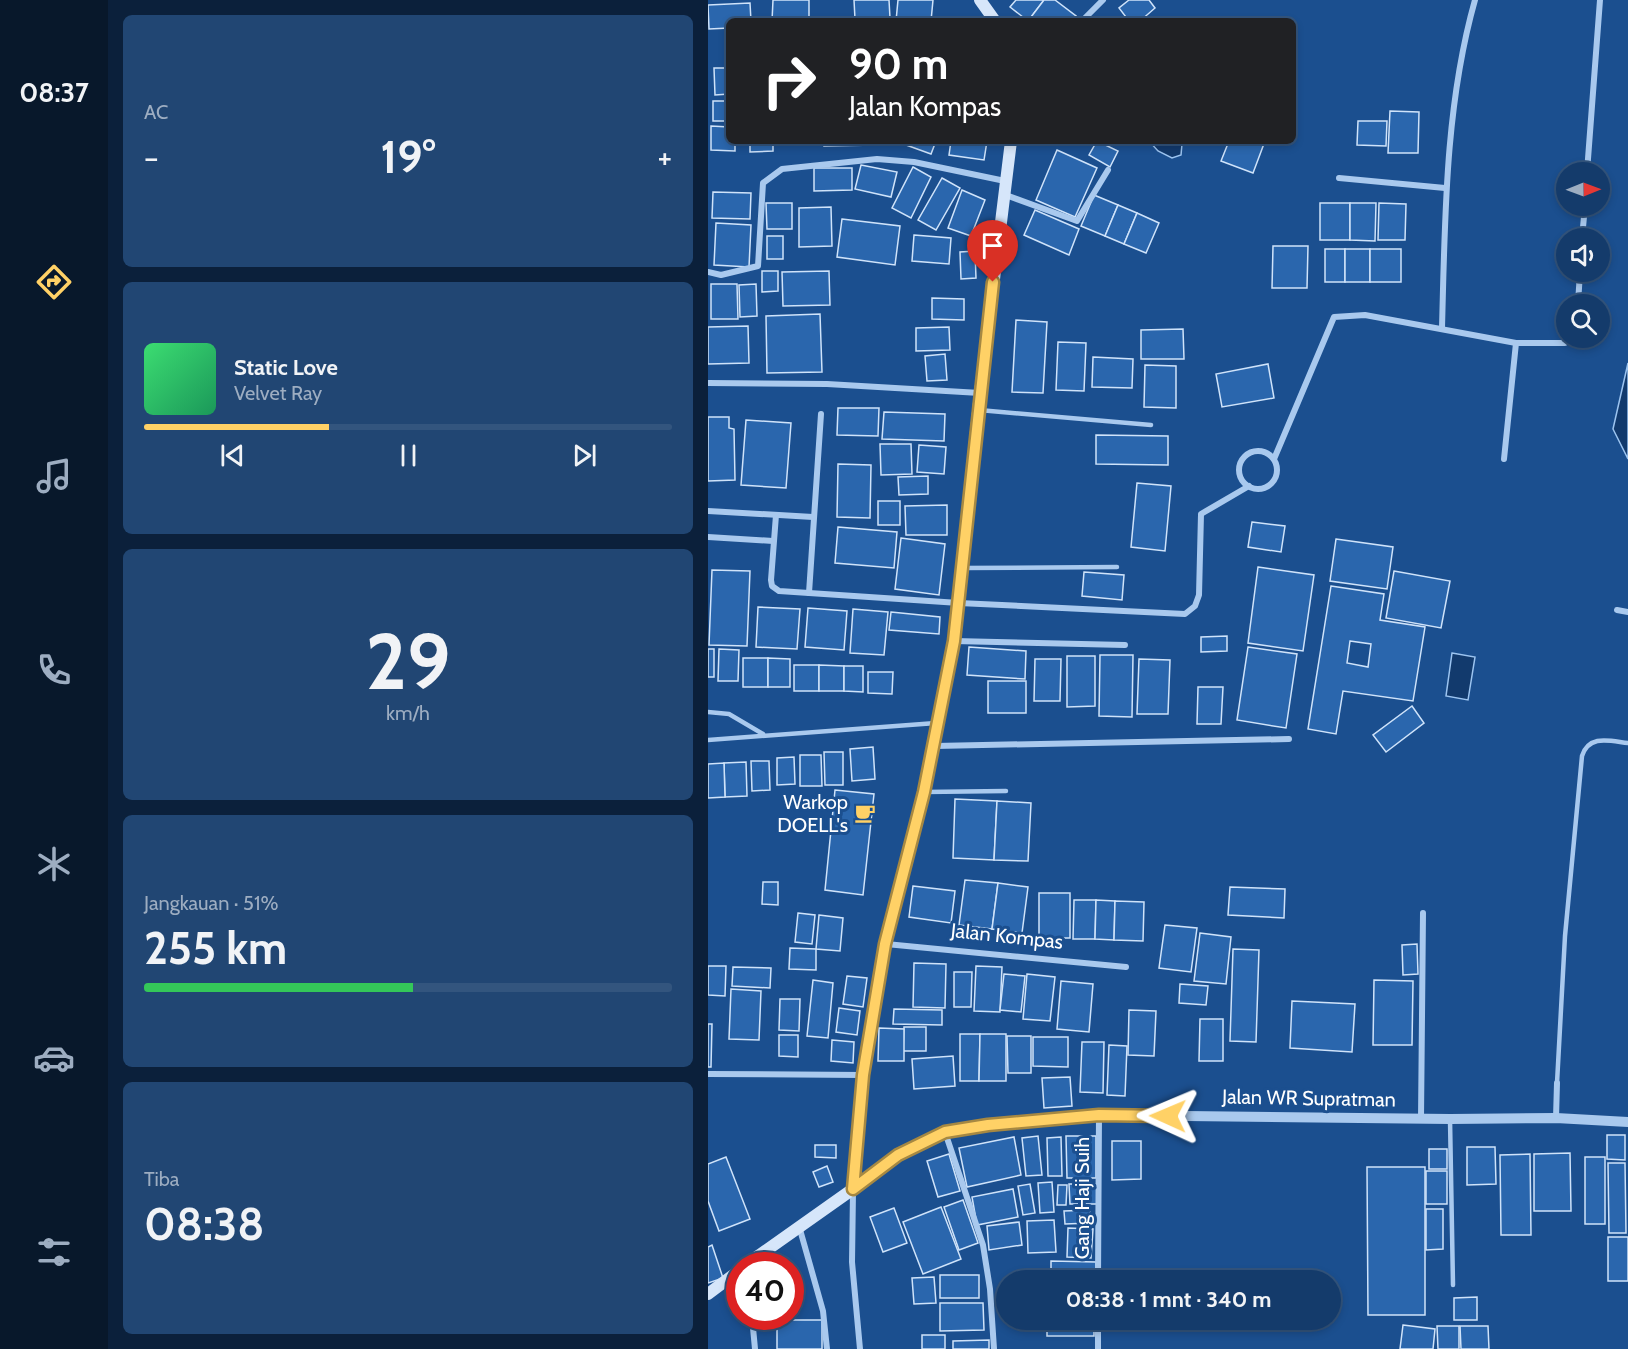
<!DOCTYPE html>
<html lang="id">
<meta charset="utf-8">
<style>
:root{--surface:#143b6b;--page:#214673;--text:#f1f3f6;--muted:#9dadc1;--line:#33557e;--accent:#ffd166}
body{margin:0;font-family:Cabin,sans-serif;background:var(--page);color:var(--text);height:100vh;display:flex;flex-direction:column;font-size:22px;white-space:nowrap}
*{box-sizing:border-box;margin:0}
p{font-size:20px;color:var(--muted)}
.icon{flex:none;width:33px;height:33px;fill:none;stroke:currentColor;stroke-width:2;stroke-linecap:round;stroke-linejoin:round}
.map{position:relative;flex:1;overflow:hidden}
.drawer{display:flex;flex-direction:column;gap:15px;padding:15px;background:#0b203b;width:600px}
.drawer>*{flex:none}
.top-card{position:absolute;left:18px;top:18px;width:570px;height:126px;border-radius:9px;box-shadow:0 3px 9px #0003,0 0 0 2px var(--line);background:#202124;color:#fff;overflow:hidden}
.needle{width:39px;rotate:89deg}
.fabs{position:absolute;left:848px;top:162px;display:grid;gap:12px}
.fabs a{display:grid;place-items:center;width:54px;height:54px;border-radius:50%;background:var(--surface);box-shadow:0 3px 9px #0003,0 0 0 2px var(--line);font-size:30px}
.speed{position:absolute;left:18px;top:1252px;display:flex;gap:12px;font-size:30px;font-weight:700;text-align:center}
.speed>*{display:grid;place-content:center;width:78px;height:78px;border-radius:50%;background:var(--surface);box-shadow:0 3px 9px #0003,0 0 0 2px var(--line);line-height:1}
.speed .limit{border:9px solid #d22;background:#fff;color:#111}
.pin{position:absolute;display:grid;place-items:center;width:51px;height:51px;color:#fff;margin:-62px -26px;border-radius:50% 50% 50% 0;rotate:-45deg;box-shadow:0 0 6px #0007}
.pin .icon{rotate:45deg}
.me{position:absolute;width:66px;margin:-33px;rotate:271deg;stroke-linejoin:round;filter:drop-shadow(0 0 4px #0008)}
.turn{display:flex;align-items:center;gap:21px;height:126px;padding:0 24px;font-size:27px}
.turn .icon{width:78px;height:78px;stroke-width:2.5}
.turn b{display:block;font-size:42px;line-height:51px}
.big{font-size:45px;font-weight:700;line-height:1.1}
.drawer .card{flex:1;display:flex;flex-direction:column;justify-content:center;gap:9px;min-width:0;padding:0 21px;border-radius:9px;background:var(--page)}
.drawer .dial{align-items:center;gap:0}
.dial b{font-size:78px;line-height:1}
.song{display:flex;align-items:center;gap:18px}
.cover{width:72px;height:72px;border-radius:9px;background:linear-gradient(135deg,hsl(140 70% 55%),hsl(150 70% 35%))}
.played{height:6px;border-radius:3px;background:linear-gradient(90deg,var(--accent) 35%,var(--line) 35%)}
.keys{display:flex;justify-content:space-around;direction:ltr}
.heat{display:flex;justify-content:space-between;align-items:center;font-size:33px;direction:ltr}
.charge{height:9px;border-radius:4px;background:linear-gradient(90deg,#34c759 51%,var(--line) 0)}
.trip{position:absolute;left:288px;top:1270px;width:345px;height:60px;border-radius:30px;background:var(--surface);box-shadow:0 3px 9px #0003,0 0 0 2px var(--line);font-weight:700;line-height:60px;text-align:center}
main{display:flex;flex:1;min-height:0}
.dock{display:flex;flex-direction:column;width:108px;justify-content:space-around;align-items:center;background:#08182b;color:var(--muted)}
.dock .icon{width:42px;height:42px}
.dock .active{color:var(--accent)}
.dock b{font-size:27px;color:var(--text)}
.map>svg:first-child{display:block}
.water{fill:#123a6d;stroke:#9cc4f0;stroke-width:1.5}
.building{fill:#2a66ad;stroke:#cfe3fa;stroke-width:1.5;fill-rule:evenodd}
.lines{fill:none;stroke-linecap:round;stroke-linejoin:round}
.service{stroke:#a9c9ee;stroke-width:4.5}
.minor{stroke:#a9c9ee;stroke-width:6}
.tertiary{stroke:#a9c9ee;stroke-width:10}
.secondary{stroke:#d6e6fa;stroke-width:12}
.route-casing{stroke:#a68842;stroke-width:15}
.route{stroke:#ffd166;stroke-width:10}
.labels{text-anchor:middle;stroke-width:6;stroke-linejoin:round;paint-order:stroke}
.poi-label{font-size:20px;fill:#fff;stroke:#1b4f8f;text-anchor:end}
.street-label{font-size:20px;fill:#fff;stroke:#1b4f8f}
</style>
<main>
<nav class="dock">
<b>08:37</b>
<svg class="icon active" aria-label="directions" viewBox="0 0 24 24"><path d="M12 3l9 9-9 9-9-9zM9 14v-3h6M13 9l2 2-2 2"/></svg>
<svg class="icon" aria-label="music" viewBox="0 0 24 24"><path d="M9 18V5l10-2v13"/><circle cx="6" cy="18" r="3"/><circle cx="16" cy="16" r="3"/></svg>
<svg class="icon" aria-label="phone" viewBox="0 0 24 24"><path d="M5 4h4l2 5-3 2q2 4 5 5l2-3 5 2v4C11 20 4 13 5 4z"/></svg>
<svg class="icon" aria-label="climate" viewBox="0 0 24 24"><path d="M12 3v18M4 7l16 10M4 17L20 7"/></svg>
<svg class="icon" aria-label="car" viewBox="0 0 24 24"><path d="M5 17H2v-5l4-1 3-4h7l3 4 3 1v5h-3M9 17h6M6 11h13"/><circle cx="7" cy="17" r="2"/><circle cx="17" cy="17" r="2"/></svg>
<svg class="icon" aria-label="filters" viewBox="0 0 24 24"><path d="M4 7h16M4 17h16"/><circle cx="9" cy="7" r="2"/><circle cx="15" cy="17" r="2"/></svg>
</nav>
<section class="drawer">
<div class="card"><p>AC</p>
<div class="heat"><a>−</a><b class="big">19°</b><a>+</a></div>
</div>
<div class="card">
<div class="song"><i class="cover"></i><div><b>Static Love</b><p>Velvet Ray</p></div></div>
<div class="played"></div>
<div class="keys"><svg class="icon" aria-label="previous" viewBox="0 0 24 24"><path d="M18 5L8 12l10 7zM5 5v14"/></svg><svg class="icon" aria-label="pause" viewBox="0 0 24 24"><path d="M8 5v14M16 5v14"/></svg><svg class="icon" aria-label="next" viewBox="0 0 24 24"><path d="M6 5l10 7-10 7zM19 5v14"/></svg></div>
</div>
<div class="card dial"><b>29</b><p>km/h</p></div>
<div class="card"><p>Jangkauan · 51%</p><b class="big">255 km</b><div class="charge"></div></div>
<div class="card"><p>Tiba</p><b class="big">08:38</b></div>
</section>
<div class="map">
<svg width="920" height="1349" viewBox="0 0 920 1349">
<rect width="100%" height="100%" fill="#1b4f8f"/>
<g class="water">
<path d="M441,141H469L474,144L473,155L464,158L450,151Z"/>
<path d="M920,363V459L905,429Z"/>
<path d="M744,653L767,657L760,700L738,696Z"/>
</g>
<g class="building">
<path d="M65,0H101V21H64Z"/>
<path d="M146,0H181L182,18L147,19Z"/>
<path d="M190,0H225L223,21H188Z"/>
<path d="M308,0H336L320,21L302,7Z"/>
<path d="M336,0H347L368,16L364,21H320Z"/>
<path d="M421,0H441L447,8L432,21H421L411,8Z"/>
<path d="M42,3L43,21H21V28L1,29L0,5Z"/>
<path d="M6,68H21V94L7,95Z"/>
<rect x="5" y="101" width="16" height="20"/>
<path d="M682,111L711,112L710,153H680Z"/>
<path d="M650,121H679L678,146L649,145Z"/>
<path d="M3,126L21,127V141H27V151L3,150Z"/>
<path d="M42,141H65V151L42,152Z"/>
<path d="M75,141H109V144L75,145Z"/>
<path d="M116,141H168V145L116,146Z"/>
<path d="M187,141H228L223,154Z"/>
<path d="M243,141H279L276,160L241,155Z"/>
<path d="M389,141L410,151L402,167L381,155Z"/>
<path d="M521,141H557L545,173L513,161Z"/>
<path d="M349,150L389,168L367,217L328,200Z"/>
<path d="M153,165L189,172L183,197L147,189Z"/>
<path d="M205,167L223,177L203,218L184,208Z"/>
<path d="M106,168H144V190L106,191Z"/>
<path d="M234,178L252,188L228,230L210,220Z"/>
<path d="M254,190L277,200L263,236L240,228Z"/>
<path d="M5,192L43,193L42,219L4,218Z"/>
<path d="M386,195L410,205L397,236L373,226Z"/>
<path d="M58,203H84V229H59Z"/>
<rect x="612" y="203" width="30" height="37"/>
<path d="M642,203H668L667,241L642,240Z"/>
<path d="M671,203L698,204L697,240H670Z"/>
<path d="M410,205L429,213L416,244L397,236Z"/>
<path d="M123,207L124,246L91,247V208Z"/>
<path d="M327,210L371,229L361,255L316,235Z"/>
<path d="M429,213L451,223L438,253L416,244Z"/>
<path d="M134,219L192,226L187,265L129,257Z"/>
<path d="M8,223L43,225L41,267L6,265Z"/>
<path d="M206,235L243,238L241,264L204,261Z"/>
<rect x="59" y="236" width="16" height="23"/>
<path d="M565,246H600L599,288H564Z"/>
<rect x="617" y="249" width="20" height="33"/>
<rect x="637" y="249" width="25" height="33"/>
<rect x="662" y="249" width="31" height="33"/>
<path d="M267,251L268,278L253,279L252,252Z"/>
<path d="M54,271H70V291L54,292Z"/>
<path d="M121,271L122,305L75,306L74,272Z"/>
<path d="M3,284H29L30,319H3Z"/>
<path d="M48,284L49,316L32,317L31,285Z"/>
<path d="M224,298L256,299V320L224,319Z"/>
<path d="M112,314L114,372L59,373L58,316Z"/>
<path d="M308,320L339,322L335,393L304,392Z"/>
<path d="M40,326L41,363L0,364V327Z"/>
<path d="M241,327L242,350L208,351V328Z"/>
<path d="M475,329L476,359H433V330Z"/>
<path d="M350,342L378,343L376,391L348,390Z"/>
<path d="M237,354L239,380L219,381L217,356Z"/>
<path d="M385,357L425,359L424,388L384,387Z"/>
<path d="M560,364L566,398L514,407L508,374Z"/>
<path d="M437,365L468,366V408L436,407Z"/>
<path d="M130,408H171L170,436L129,435Z"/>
<path d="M176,412L237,414L236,441L174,439Z"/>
<path d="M0,417H21V428L26,429L27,480L0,481Z"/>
<path d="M38,420L83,423L78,488L33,485Z"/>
<path d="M388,435L460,436V465L388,464Z"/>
<path d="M172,444H203L204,474L173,475Z"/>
<path d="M211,445L238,447L236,474L209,472Z"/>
<path d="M130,464L163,465L162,518L129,517Z"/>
<path d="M220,476V494L191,495L190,477Z"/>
<path d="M429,483L463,486L457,551L423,547Z"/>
<rect x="170" y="501" width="22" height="24"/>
<path d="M239,505V535H198L197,506Z"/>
<path d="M544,522L577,526L573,552L540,547Z"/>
<path d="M130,527L189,532L186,568L127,563Z"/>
<path d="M193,538L237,544L231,595L187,589Z"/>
<path d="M628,539L685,547L679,589L622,581Z"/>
<path d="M550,567L606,575L595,651L540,643Z"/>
<path d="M4,570L42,571L39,646L1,645Z"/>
<path d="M686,571L742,581L733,628L678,618Z"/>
<path d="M376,572L416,575L414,600L374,596Z"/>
<path d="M623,586L676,594L672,620L717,627L705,701L635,691L628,734L600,729ZM642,641L663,644L660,667L639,663Z"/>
<path d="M50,607L92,609L89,649L48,647Z"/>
<path d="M100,608L139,611L136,650L97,647Z"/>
<path d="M145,609L180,612L176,655L142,653Z"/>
<path d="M183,612L232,617L231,634L181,630Z"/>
<path d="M519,636V651L493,652V637Z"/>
<path d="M261,647L318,651L317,679L259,675Z"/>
<path d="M540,647L589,654L578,728L529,720Z"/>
<rect x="0" y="649" width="6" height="28"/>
<path d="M11,649L31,650L30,681H10Z"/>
<path d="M392,655H425L424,717L391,716Z"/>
<path d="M359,656H387V706L359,707Z"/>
<rect x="35" y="658" width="25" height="29"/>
<path d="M60,658L82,659V687H60Z"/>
<path d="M327,659H353L352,701H326Z"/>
<path d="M431,659L462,660L460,714H429Z"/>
<rect x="86" y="665" width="25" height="26"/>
<path d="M111,665L136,666V691H111Z"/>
<path d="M136,666H155V692L136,691Z"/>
<path d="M160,672H185L184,694L160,693Z"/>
<rect x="280" y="681" width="38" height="32"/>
<path d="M490,687H515L513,724H489Z"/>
<path d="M704,706L716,723L678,752L665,735Z"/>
<path d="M165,747L167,779L144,781L142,749Z"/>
<path d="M116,752H135V785H117Z"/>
<path d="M92,755H113L114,786H92Z"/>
<path d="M86,757L87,784L69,785V758Z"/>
<path d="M43,761H61L62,790L44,791Z"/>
<path d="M38,762L39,796L17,797L16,763Z"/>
<path d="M16,763L17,797L0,798V764Z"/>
<path d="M127,790L166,794L155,895L117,890Z"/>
<path d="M247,799L289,801L286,860L245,858Z"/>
<path d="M289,801L323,803L320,861L286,860Z"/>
<path d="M257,880L290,883L284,929L251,925Z"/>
<path d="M55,882H70V905L54,904Z"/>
<path d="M290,883L320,887L314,933L284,929Z"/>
<path d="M205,886L247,891L243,923L201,917Z"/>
<path d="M522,887L577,889L576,918L520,915Z"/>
<rect x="331" y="893" width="31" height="45"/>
<path d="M366,900H388L387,939H365Z"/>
<path d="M388,900L407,901L406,940L387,939Z"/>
<path d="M407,901L436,902L435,941L406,940Z"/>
<path d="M90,913L107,915L104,944L87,942Z"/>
<path d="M111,915L135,918L132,951L108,949Z"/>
<path d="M457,925L489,928L483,972L451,968Z"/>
<path d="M492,933L523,937L518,984L486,981Z"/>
<path d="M709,944L710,974L695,975L694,945Z"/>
<path d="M82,948L108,949V970L81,969Z"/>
<path d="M525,949L551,950L548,1042L522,1041Z"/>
<path d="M206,963L238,964L237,1008L205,1007Z"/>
<path d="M0,966H18L17,996L0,995Z"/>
<path d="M268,966L294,967L292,1012L266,1011Z"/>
<path d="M25,967L63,968L62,988L24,986Z"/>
<path d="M246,972H264L263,1007H246Z"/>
<path d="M296,974L317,976L313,1012L292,1010Z"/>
<path d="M319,974L347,977L342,1021L315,1019Z"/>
<path d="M139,976L159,978L155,1007L135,1004Z"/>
<path d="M105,980L125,983L120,1038L99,1036Z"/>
<path d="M666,980L705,981L704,1045H665Z"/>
<path d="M353,981L385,984L381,1032L349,1029Z"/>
<path d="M472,984L500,986L498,1005L471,1003Z"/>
<path d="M23,989L53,991L51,1040L21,1039Z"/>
<path d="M72,999H92L91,1031L71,1030Z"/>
<path d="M584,1001L647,1004L644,1052L582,1048Z"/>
<path d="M131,1008L152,1011L149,1035L128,1032Z"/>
<path d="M186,1009L234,1010V1025L185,1024Z"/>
<path d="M421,1010L448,1011L446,1056L420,1055Z"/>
<path d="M492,1019H515V1061H491Z"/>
<path d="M0,1024H4L3,1067H0Z"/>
<path d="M196,1027H218V1051H195Z"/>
<path d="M171,1028L196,1029V1061H170Z"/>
<path d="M252,1034H272L271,1081H252Z"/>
<path d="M272,1034H298V1081H271Z"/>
<path d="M71,1035H90V1057L71,1056Z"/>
<path d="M299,1036H323V1073H300Z"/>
<path d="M325,1037H360V1067L325,1066Z"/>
<path d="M124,1040L146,1042L145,1063L123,1061Z"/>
<path d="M374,1042H396L395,1093L372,1092Z"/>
<path d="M401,1045L419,1046L417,1096L399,1095Z"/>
<path d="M245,1056L247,1086L206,1089L204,1059Z"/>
<path d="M362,1077L364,1106L336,1108L334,1078Z"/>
<path d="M899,1135H917V1160L899,1159Z"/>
<path d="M330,1136L334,1175L318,1176L314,1138Z"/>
<path d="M358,1136H388V1178H359Z"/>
<path d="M306,1137L313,1175L259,1187L251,1148Z"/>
<path d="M353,1137L354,1176H340L339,1138Z"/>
<path d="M404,1141H433V1179L404,1180Z"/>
<path d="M107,1145H128V1158L107,1157Z"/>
<path d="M759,1147H787L788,1184L759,1185Z"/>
<rect x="721" y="1149" width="18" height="20"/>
<path d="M862,1153L863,1211H826V1154Z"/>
<path d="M241,1154L252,1191L230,1197L219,1161Z"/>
<path d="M822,1154L823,1235H793L792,1155Z"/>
<path d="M18,1157L42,1219L11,1231L0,1201V1164Z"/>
<rect x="877" y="1157" width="20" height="67"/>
<path d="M900,1163H917L918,1233H901Z"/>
<path d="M119,1166L125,1182L111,1187L105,1172Z"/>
<path d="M659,1167H717V1315H660Z"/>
<rect x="718" y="1171" width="21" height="33"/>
<path d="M344,1182L346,1212L332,1213L330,1183Z"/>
<path d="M322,1184L327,1213L315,1215L310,1186Z"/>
<path d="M361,1184H389V1204H362Z"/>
<path d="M350,1185H359L358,1205H349Z"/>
<path d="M305,1189L310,1217L269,1225L264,1197Z"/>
<path d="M255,1200L270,1243L251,1250L236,1207Z"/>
<path d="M233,1207L253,1259L215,1274L195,1222Z"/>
<path d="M186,1208L199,1243L175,1252L162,1217Z"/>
<path d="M718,1209H735V1249L718,1250Z"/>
<path d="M382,1210V1223L357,1224L356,1211Z"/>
<path d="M346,1220L348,1252L320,1253L319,1221Z"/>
<path d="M311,1222L314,1245L281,1250L279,1226Z"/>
<path d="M360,1228L385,1229L383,1258L359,1257Z"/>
<rect x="900" y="1237" width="20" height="44"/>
<path d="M4,1245L15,1278L0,1283V1247Z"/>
<path d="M343,1261L388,1262V1281H343Z"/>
<rect x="232" y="1275" width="39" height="23"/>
<path d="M226,1277L228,1303L206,1304L204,1278Z"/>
<path d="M769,1297V1320H746V1298Z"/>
<path d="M232,1303H275L276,1330L232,1331Z"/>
<rect x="69" y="1320" width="45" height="29"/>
<rect x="339" y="1320" width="47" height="16"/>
<path d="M695,1325L727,1329L725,1349H692Z"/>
<path d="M729,1326H751V1349H730Z"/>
<path d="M752,1326H780L781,1349H753Z"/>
<rect x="214" y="1335" width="23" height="14"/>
<path d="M281,1340V1349H245V1341Z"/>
</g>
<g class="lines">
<g class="service">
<path d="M271,410L443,425"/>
<path d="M254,568L409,567"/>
<path d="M0,712L21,714L55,734"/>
<path d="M0,740L228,723"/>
<path d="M216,792L298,791"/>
<path d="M849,1083L857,936L874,756C881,734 902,741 920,743"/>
<path d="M742,1119L745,1285"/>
</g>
<g class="minor">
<path d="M374,21L395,0"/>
<path d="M879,172L892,0"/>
<path d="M631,178L737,188"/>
<path d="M295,194L369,221L400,170"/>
<path d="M874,238L877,206"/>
<path d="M0,272L13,275L50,266L55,183L74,169L169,159L206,162L297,181"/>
<path d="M870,304L872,272"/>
<path d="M734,328C737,219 737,106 767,0"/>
<path d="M0,383L119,384L272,393"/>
<circle cx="550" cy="470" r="19"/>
<path d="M566,459L626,317L657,315L808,343H857L859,338"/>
<path d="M796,459L808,343"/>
<path d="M0,511L105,517"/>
<path d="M68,515L63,580L64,586L71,591L251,603L477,614L487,606L491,595L493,514L541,486"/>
<path d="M0,537L65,541"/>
<path d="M101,593L113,414"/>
<path d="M909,610L920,612"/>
<path d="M246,641L417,645"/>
<path d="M227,746L581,739"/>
<path d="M178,944L418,967"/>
<path d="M0,1074L155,1075"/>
<path d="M848,1118L849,1083"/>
<path d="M713,1119L715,913"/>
<path d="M237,1132L275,1245L282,1289L286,1349"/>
<path d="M145,1191L144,1262L152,1349"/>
<path d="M91,1226L115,1311L119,1349"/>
<path d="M390,1281L391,1115"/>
<path d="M44,1317L47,1349"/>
<path d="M390,1349V1320"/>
</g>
<path class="tertiary" d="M145,1189L190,1155L237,1132L267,1126L391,1115L742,1119L848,1118L920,1122"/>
<g class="secondary">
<path d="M272,0L287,21"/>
<path d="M36,1266L145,1189L155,1075L177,944L216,792L246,641L272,393L303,141"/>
<path d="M0,1294L32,1270"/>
</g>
</g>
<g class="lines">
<g class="route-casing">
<path id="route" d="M285,282L246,641L216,792L177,944L155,1075L145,1189L190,1155L237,1132L280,1125L391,1115L460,1116"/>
</g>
<use href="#route" class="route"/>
</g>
<defs>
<g id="cafe-bare" transform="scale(1.62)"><path d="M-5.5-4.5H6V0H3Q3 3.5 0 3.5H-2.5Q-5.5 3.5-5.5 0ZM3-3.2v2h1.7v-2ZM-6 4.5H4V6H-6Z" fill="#ffd166" stroke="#1b4f8f" stroke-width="2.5" paint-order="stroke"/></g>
</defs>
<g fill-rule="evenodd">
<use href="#cafe-bare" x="157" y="813"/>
</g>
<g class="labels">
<g class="poi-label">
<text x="140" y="809">Warkop<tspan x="140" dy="23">DOELL's</tspan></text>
</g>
<g class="street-label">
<text transform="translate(299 936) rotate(6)" y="7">Jalan Kompas</text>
<text transform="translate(601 1098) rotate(1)" y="7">Jalan WR Supratman</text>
<text transform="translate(374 1198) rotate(-90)" y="7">Gang Haji Suih</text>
</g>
</g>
</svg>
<div class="fabs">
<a><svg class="needle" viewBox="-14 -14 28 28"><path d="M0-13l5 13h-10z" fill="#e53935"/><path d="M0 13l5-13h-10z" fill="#9dadc1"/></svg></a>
<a><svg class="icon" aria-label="sound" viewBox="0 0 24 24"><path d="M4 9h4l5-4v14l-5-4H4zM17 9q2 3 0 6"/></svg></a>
<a><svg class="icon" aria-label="search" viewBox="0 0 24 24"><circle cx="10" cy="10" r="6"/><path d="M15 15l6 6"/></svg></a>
</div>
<div class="speed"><div class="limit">40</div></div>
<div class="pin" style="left:285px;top:282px;background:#d93025"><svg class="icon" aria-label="arrive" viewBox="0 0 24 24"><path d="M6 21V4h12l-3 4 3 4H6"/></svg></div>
<svg class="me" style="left:460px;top:1116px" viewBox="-20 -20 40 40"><path d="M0-17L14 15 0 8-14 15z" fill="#ffd166" stroke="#fff" stroke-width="4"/></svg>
<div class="trip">08:38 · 1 mnt · 340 m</div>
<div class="top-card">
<div class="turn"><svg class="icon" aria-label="right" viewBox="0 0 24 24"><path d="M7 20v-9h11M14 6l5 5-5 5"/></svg><div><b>90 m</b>Jalan Kompas</div></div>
</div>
</div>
</main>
